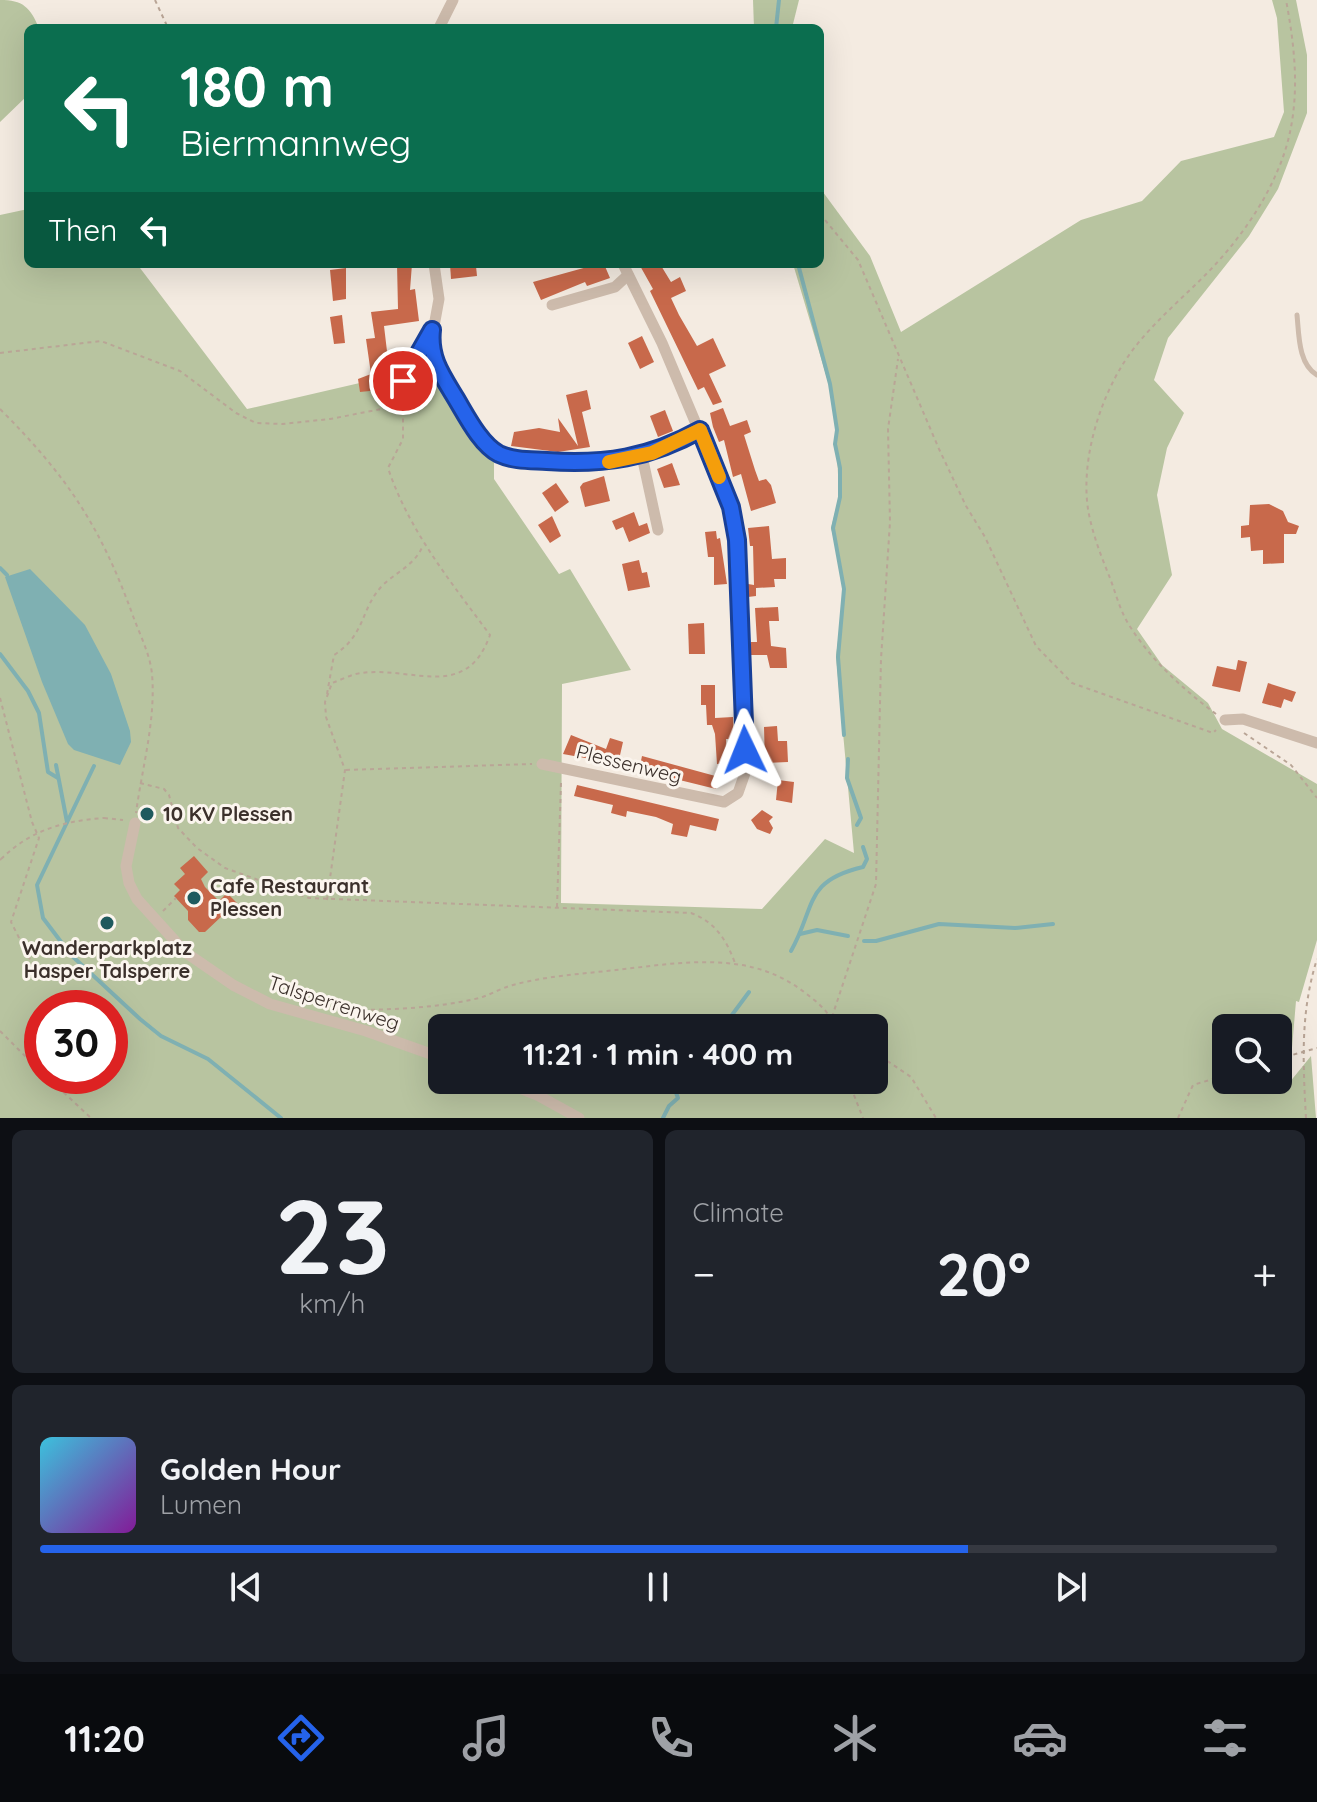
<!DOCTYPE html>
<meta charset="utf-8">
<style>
:root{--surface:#171b24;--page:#20242c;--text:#f1f3f6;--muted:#9ea1a6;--line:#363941;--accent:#2563eb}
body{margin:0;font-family:Quicksand,sans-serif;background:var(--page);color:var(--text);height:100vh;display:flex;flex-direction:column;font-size:30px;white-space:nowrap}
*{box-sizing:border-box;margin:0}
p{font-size:26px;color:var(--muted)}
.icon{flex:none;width:44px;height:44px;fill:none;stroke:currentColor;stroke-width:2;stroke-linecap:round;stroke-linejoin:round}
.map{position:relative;height:1118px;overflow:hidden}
.side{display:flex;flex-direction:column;gap:12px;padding:12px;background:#0d0f14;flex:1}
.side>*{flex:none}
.guide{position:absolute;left:24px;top:24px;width:800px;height:244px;border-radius:12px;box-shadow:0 8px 32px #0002;background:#0b6e4f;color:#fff;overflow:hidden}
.fabs{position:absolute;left:1212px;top:1014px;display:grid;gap:16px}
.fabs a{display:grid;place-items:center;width:80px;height:80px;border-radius:12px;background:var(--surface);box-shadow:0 8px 32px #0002;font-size:40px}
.speed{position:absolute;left:24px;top:990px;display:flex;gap:16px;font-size:40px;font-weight:700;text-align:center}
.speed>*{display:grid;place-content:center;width:104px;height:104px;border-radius:50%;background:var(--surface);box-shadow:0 8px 32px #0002;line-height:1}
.speed .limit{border:12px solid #d22;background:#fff;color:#111}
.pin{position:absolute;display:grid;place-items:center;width:68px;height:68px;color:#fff;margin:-34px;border:4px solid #fff;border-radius:50%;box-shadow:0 2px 8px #0007}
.me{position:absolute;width:88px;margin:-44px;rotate:358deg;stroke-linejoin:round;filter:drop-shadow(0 0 6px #0008)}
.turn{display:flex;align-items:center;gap:28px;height:168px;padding:0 24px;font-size:36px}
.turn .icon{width:104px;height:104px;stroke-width:2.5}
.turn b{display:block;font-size:56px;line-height:68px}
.then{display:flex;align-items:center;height:76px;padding:0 24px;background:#0003;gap:16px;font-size:30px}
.big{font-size:60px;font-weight:800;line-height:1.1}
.side .tile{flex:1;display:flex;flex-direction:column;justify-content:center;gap:12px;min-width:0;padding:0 28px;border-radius:12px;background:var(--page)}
.side .dial{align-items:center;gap:0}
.dial b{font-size:104px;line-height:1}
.song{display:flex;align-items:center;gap:24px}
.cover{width:96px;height:96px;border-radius:12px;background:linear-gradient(135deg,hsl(190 70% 55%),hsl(290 70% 35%))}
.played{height:8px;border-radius:4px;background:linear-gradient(90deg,var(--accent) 75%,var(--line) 75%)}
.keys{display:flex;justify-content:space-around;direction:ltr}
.heat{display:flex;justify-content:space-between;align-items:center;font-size:44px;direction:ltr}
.side .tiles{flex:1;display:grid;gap:12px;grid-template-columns:1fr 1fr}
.tile:last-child{grid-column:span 2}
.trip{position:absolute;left:428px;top:1014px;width:460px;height:80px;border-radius:12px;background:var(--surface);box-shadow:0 8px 32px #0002;font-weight:800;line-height:80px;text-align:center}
.tab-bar{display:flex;height:128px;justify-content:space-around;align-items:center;background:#090b0e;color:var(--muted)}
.tab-bar .icon{width:56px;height:56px}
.tab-bar .selected{color:var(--accent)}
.tab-bar b{font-size:36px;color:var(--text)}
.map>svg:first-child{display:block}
.green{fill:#b8c4a0;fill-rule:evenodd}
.water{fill:#7fb0b2}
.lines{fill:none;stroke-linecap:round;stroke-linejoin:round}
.stream{stroke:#7fb0b2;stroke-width:4}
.building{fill:#c8694b}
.path{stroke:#b9a596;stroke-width:2;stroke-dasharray:4 4;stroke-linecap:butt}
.service{stroke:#cdbbac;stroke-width:5}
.minor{stroke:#cdbbac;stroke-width:11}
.path-bridge{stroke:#b9a596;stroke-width:2;stroke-dasharray:4 4;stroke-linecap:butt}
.route-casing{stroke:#184099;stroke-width:20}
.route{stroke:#2563eb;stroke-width:14}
.slow{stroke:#f59e0b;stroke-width:14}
.poi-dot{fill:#1f5a5e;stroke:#fbf5ee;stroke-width:3}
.labels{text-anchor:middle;stroke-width:6;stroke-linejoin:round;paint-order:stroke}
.street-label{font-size:20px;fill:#3b302b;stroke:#fbf5ee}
.poi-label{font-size:20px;font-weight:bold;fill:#3b302b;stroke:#fbf5ee;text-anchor:start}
</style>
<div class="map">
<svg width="1317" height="1118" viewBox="0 0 1317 1118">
<rect width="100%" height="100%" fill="#f4ebe1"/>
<g class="green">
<path d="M0,0C23,0 30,7 39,28H28V95L0,122Z"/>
<path d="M753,0H799L792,28H754Z"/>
<path d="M1272,0H1296L1307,55V113L1278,189L1249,236L1168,338L1154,380L1184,413L1167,448L1157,495L1172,575L1137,629L1162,665L1208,703L1222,729L1317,784V940L1299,1002L1296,1001L1289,1083L1311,1056L1316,1118H0V215L28,209V264H137L247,409L433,366L494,457V479L559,574L570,569L631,670L562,684L561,903L762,909L825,839L854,853L836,656L843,603L841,567L831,528L839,497L836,430L829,385L793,264H820V188L870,256L901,332L1081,220L1142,201L1181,161L1274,137L1284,112L1277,18ZM42,1008H110V1076H42ZM442,1028H874V1080H442ZM1226,1028H1278V1080H1226Z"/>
</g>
<path class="water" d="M30,569L85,625L111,674L130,731L131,742L120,765L74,750L68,744L42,682L5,577Z"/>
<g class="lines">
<g class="stream">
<path d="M776,28L779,0"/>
<path d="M798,264L830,384L837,430L835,444L840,468V497L833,528L844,589L838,657L844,735"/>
<path d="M0,568L7,575"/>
<path d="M0,654L28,691L39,713L48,772L58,778"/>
<path d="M848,759L847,778L861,818L857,825"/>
<path d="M56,765L67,822"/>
<path d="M94,766L37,885L43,918L71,955L140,1019L161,1036L208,1059L281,1118"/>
<path d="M800,934L817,930L848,936"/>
<path d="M864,941H876L939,924L1015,928L1053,924"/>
<path d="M791,951C816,907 803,881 863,867L867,859L863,847"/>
<path d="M715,1028L729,1019L749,992"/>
<path d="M663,1118L669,1106L678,1098L675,1090L684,1086L686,1080"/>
</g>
</g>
<g class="building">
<path d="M397,264H412L410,290L415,289L419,321L384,326L391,385L389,389L360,392L358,379L371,374L366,339L375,338L371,312L398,309Z"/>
<path d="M450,264L476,266L477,276L451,279Z"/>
<path d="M598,264H604L610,278L587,286L585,282L541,300L533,282Z"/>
<path d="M639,264H660L671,282L680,277L686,291L671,298L679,315L697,346L713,338L726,366L709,374L722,402L713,405L704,387L698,390L650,291L653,289Z"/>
<path d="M346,268V299L333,301L330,270Z"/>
<path d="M342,315L345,343L334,344L330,317Z"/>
<path d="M642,336L654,362L640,369L628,343Z"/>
<path d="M587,390L591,409L582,412L590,447L558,452L511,446L514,432L539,428L560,432L558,418L578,446L566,395Z"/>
<path d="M723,408L730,426L747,420L751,432L744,435L755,470L759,481L766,479L771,485L776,503L751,511L741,474L733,477L724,440L719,442L713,427L710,413Z"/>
<path d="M665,410L673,431L658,437L650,416Z"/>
<path d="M672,463L680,485L664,488L657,469Z"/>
<path d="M604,476L610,501L585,507L580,487L583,483Z"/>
<path d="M556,483L569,502L555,512L542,493Z"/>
<path d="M1269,504L1283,511L1288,522L1299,526L1296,534H1284V563L1263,564V550L1251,551L1250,537L1241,538V526L1249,525L1250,505Z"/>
<path d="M634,512L639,526L647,523L650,533L629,542L623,527L616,530L612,521Z"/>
<path d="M552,516L561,536L550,543L538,525Z"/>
<path d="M769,526L772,559L786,558V579H774L775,587L756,588V596L748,597V584L754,585L753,546H750L748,528Z"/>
<path d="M716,531L717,539L720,538L727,584L714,585V557H708L705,532Z"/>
<path d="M639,560L642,573L647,572L650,587L628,591L622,564Z"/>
<path d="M778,607L779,621H769L771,646L786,648L787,668H770L767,655H751V642H757L755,608Z"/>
<path d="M704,623L705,654H689L688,624Z"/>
<path d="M1238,660L1247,662L1240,692L1212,686L1217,666L1236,670Z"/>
<path d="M1268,683L1296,692L1292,702L1284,699L1281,708L1262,703Z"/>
<path d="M701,685H715V718L733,717L734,739H726L727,764H717L715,734L712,725H707L706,705H701Z"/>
<path d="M777,726L778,741H787L788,762L765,763L764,727Z"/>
<path d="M571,735L606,749L610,738L623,742L618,764L563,754Z"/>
<path d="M642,756L719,777L716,789L639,770Z"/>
<path d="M778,780L794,782L792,803L776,800Z"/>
<path d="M577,785L719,819L716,831L690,825L687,837L671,834L673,824L656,817L627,811L626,817L611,813L613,805L574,796Z"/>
<path d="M762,810L773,817L769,821L773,828L770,834L757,829L751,820Z"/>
<path d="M194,856L208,872L201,879L205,887L219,901L227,893L237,903L228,911L229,917L223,915L205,932H199L188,920V911L174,896L180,890L174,884L185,874L180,868Z"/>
</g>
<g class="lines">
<g class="path">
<path d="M155,0L168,28"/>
<path d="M820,214L858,260L939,449L966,506L985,537L1036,646L1072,683L1213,733L1216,730"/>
<path d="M0,353L101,341L180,371L236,413L256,423L282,424L330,419L387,408L389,404"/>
<path d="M0,409C67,476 101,527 133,616C140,635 150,654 152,674C156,720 142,768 136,813"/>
<path d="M327,694L334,655C367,634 360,607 384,584C398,571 416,564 423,545"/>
<path d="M0,698L32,822L39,838L11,922L39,977"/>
<path d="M1216,714C1184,690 1153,662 1131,628C1121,614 1116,594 1110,578C1101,556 1092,533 1088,509C1081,462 1098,404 1123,364C1147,326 1183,299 1213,267C1239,239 1262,207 1277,172C1302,116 1297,58 1286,0"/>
<path d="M1244,733L1291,765L1317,798"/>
<path d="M346,770L532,764"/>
<path d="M140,783L164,789L169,795L178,828L197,848L225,868L309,898L691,913C715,922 726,939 735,963"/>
<path d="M104,818L123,820"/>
<path d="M0,860L1,859"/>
<path d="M327,900L345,770L326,717L325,702L332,683C341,680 352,674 361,673C413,666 466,702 490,635C451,582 409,531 388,468L403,439V403"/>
<path d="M557,907L561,782"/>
<path d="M163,911L176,898"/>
<path d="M339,1010C384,1010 434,1009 479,998C490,995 501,988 513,985C546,976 581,974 616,970C679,963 749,949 804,992C817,1002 830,1011 834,1028"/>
<path d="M832,1017L876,884L881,659L890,522L888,429L898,359"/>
<path d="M0,1031L42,1073"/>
<path d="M874,1052L911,1077L936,1118"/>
<path d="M1278,1059L1317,1048"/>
<path d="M46,1076L91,1118"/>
<path d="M848,1080L863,1118"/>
<path d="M1178,1118L1193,1085L1226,1075"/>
<path d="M1306,1118C1303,1063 1300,1013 1317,959"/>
</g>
<path class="service" d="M1297,315C1299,334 1298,364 1317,375"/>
<g class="minor">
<path d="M439,28L453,0"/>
<path d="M434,264L439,299L430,348L435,362L472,423L497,453L514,459L606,462L652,453L700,430"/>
<path d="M552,305L615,287L628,275"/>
<path d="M395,395L429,333"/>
<path d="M642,456L658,530"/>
<path d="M1225,720L1243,719L1317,743"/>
<path d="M542,764L724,802L738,793L745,773L739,574L731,507L662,343L623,264"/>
<path d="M135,823L126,866L129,883L137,899L185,952L233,985L270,1004L366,1031L442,1058"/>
<path d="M500,1080L539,1096L579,1118"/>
</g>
<path class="path-bridge" d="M1,859C31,830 63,821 104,818"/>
</g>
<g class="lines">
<g class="route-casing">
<path id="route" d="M403,381L432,330C429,357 441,374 455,397C466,415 480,444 499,454C514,461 531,460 547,461C604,465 650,458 700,430L731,507L737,540L745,750"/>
</g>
<use href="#route" class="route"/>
<path class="slow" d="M609,462L652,453L700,430L719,477"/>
</g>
<g class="poi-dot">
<circle cx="147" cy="814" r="8"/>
<circle cx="194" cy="898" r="8"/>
<circle cx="107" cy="923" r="8"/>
</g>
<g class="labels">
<g class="street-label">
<text transform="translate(629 764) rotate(14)" y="7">Plessenweg</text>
<text transform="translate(334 1003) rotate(18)" y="7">Talsperrenweg</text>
</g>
<g class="poi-label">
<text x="163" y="821">10 KV Plessen</text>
<text x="210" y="893">Cafe Restaurant<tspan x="210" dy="23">Plessen</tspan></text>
<text x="107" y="955" text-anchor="middle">Wanderparkplatz<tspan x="107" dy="23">Hasper Talsperre</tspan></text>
</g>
</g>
</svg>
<div class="fabs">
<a><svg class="icon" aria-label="search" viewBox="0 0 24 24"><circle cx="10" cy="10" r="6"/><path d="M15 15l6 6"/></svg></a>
</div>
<div class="speed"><div class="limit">30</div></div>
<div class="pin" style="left:403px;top:381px;background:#d93025"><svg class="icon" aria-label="arrive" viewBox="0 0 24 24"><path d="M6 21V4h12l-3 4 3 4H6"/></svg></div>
<svg class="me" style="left:745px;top:750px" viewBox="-20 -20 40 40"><path d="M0-17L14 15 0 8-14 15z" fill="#2563eb" stroke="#fff" stroke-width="4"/></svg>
<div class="trip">11:21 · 1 min · 400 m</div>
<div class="guide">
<div class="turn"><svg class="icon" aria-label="left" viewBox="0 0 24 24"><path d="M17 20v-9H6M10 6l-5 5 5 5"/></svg><div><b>180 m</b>Biermannweg</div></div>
<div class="then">Then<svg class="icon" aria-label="left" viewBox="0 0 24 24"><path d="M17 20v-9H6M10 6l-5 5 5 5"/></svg></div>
</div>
</div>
<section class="side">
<div class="tiles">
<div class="tile dial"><b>23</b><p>km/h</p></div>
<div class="tile"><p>Climate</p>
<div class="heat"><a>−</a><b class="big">20°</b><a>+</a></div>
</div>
<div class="tile">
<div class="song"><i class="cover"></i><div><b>Golden Hour</b><p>Lumen</p></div></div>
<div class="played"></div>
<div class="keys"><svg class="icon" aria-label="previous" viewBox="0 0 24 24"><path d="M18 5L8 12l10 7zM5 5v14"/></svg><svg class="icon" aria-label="pause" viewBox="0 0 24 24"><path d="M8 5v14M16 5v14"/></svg><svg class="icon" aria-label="next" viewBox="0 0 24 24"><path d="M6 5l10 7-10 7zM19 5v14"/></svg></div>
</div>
</div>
</section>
<nav class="tab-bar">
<b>11:20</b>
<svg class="icon selected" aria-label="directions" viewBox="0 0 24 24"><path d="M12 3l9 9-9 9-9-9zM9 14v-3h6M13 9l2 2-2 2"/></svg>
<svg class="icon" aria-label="music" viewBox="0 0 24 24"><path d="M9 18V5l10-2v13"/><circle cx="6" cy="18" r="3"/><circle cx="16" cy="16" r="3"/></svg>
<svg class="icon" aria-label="phone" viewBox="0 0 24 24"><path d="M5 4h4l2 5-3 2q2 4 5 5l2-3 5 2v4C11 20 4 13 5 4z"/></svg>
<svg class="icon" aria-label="climate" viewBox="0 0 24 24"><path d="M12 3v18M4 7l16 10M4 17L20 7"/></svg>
<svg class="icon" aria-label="car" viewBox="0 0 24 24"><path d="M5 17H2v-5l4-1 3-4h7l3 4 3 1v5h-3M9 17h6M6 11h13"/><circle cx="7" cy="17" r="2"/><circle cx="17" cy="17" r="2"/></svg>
<svg class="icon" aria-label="filters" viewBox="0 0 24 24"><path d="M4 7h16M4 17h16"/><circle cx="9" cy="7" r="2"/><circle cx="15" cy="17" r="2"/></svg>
</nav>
